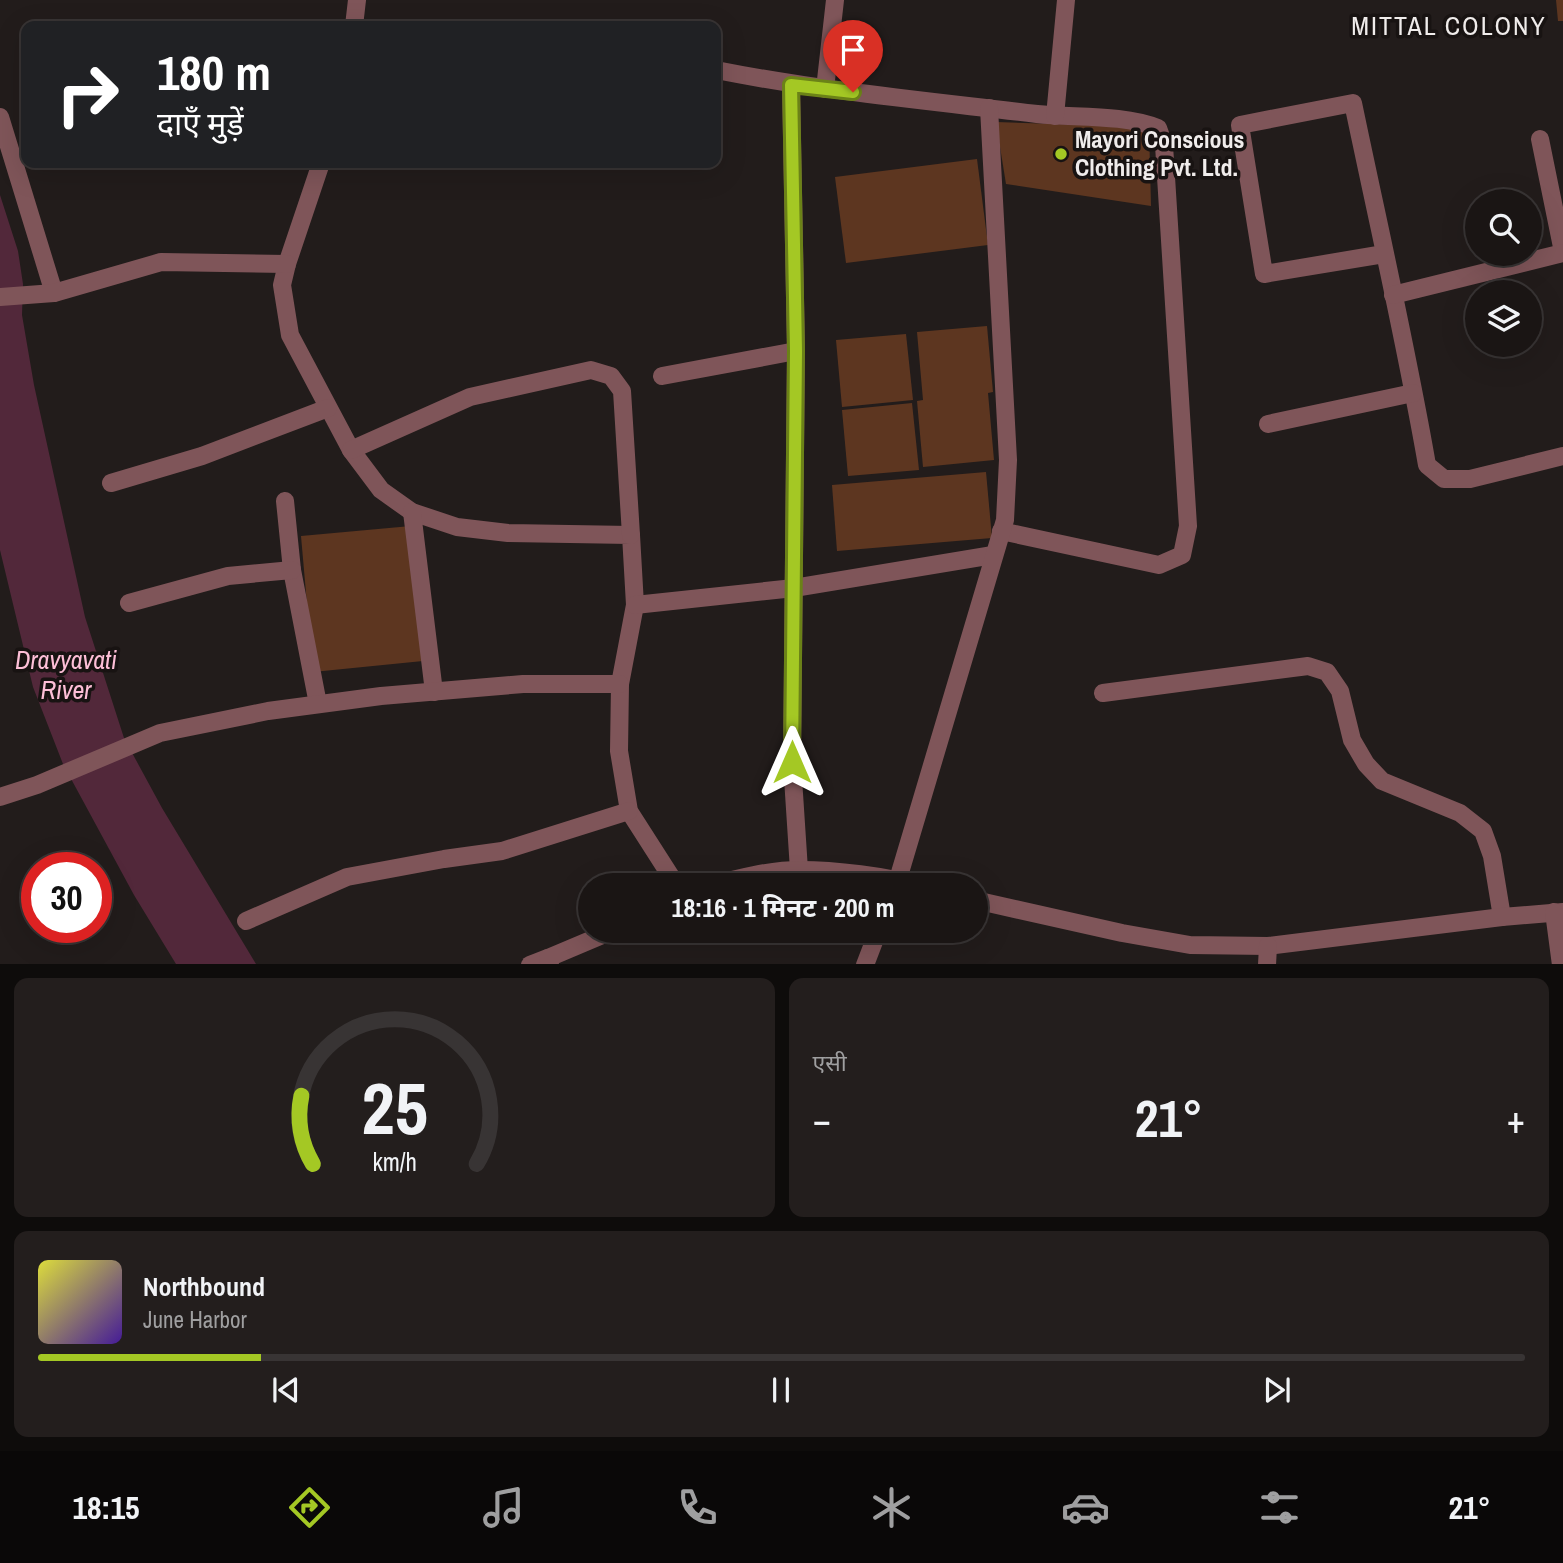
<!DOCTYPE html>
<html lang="hi">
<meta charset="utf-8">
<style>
:root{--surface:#1a1514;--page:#231e1d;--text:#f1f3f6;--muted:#9f9fa0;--line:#383434;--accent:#a4c824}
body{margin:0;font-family:"Archivo Narrow","Noto Sans Devanagari",sans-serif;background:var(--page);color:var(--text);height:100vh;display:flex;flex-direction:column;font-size:26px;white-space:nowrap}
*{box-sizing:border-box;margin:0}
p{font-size:23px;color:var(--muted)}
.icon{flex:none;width:38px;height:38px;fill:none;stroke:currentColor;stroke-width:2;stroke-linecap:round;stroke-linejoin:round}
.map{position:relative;height:964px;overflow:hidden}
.details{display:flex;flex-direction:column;gap:14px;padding:14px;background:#0e0c0b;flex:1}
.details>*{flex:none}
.guide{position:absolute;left:21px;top:21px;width:700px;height:147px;border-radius:14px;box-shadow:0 7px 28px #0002,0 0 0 2px var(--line);background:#202124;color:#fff;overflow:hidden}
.tools{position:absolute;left:1465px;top:189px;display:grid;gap:14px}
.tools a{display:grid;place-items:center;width:77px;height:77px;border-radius:50%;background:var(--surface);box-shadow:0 7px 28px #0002,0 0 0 2px var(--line);font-size:35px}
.speed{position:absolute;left:21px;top:852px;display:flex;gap:14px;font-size:35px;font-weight:700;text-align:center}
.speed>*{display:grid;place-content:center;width:91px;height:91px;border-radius:50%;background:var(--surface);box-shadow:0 7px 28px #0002,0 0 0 2px var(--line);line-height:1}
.speed .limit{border:10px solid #d22;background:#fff;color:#111}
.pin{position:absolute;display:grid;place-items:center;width:60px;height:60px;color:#fff;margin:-72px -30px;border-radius:50% 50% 50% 0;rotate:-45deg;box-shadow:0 0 7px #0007}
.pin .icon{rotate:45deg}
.me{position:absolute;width:77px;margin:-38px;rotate:0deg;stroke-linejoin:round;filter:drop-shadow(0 0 5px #0008)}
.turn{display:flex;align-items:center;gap:24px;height:147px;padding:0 21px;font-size:32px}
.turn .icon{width:91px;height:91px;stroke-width:2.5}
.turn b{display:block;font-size:49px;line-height:60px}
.big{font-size:52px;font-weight:700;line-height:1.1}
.details .tile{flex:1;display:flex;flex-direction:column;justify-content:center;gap:10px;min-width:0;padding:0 24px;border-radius:14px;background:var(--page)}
.details .dial{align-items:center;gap:0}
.dial svg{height:182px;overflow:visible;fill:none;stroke:var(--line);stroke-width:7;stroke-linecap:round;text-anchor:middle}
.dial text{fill:var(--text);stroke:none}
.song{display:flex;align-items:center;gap:21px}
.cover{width:84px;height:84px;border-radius:10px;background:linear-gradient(135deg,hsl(60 70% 55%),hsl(260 70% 35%))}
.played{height:7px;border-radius:4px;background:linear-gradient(90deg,var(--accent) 15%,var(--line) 15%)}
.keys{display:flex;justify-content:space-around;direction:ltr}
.heat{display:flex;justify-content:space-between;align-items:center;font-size:38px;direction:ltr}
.details .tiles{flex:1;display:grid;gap:14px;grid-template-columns:1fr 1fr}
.tile:last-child{grid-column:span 2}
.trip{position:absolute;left:578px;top:873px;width:410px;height:70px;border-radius:35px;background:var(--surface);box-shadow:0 7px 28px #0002,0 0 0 2px var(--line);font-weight:700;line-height:70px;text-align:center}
.dock{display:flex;height:112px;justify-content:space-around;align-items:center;background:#0a0808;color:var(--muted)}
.dock .icon{width:49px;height:49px}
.dock .selected{color:var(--accent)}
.dock b{font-size:32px;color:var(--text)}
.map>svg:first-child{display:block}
.water{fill:#52283a}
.building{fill:#5d3620}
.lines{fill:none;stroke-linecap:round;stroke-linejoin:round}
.minor{stroke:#7f5559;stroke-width:18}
.route-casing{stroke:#6b8217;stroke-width:18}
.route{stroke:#a4c824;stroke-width:12}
.poi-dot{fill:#a4c824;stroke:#181312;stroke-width:2.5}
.labels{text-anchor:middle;stroke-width:7;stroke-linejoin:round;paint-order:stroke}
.poi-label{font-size:24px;font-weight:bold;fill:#f0eceb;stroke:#181312;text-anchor:start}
.neighbourhood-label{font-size:26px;letter-spacing:2px;fill:#f0eceb;stroke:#181312}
.water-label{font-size:26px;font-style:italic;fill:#fdbfd7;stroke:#181312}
</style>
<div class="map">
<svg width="1563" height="965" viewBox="0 0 1563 965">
<rect width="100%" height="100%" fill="#221c1b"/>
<path class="water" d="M0,195L18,251L23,284L22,315L34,385L85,617L124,738L162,808L256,964H176L134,895L63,764L33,687L0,550Z"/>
<g class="building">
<path d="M1556,0H1563V21H1558Z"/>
<path d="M996,122L1149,127L1151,206L1006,184Z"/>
<path d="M977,159L988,245L846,263L835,177Z"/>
<path d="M987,326L993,392L988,393L994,460L923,467L917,401L923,400L917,332Z"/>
<path d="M906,334L913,400L842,407L836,340Z"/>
<path d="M912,403L919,470L848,476L842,410Z"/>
<path d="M986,472L992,538L837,551L832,485Z"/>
<path d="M411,526L423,661L313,672L301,536Z"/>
</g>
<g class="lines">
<g class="minor">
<path d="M354,26L357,0"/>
<path d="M716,70C822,91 929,101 1037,114C1075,118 1123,114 1158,128L1164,145L1188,526L1182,555L1159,565L1001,531"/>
<path d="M791,85L796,351L792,763L799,870"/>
<path d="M825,89L835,0"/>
<path d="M1055,116L1066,0"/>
<path d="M0,117L54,293"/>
<path d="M1540,139L1563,252"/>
<path d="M321,163L287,264L282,285L290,335L351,450L381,490L412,512L457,527L508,533L631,535L635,605L620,684L619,751L629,811L677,886"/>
<path d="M1384,254L1264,274L1240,125L1353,103C1378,223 1406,344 1427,465L1444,479H1470L1563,456"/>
<path d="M1393,295L1563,253"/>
<path d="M0,297L54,293L161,262L287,264"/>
<path d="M662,376L796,351"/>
<path d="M1268,424L1413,393"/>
<path d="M351,450L470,397L591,370L611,376L622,391L631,535"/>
<path d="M111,483L202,456L328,408"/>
<path d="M285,501L292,570L318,704"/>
<path d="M412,512L434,692"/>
<path d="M129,603L228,576L292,570"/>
<path d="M635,605L794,588L993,555"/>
<path d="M1103,693L1308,666L1327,672L1340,691L1352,740L1366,764L1382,781L1460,813L1483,831L1492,856L1502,917"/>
<path d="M0,797L37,785L160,733L268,711L381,696L523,684H620"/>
<path d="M709,886C738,878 770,870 800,870C834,870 887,876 919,886"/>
<path d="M896,886L1005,520L1008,460L989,108"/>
<path d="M975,900L1122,933L1190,945L1268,946L1502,917L1563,912"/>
<path d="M1554,912L1561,965"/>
<path d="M246,921L347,877L444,859L502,851L629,811"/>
<path d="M530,965L548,958"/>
<path d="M550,965L548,958L612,931"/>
<path d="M865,965L878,931"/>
<path d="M1267,965L1268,946"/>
</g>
</g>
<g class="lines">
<g class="route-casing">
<path id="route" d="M792,762L796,351L791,85L853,92"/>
</g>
<use href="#route" class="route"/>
</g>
<circle class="poi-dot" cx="1061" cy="154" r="7"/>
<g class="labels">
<g class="poi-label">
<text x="1075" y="148">Mayori Conscious<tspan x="1075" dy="28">Clothing Pvt. Ltd.</tspan></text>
</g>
<g class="neighbourhood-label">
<text x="1449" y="35">MITTAL COLONY</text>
</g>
<g class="water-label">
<text x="66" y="669">Dravyavati<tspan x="66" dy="30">River</tspan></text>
</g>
</g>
</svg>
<div class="tools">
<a><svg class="icon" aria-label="search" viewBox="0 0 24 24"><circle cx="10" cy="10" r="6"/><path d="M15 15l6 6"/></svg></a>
<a><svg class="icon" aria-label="layers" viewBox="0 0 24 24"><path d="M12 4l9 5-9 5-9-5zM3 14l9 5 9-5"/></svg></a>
</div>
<div class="speed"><div class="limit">30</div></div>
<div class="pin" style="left:853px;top:92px;background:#d93025"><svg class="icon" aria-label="arrive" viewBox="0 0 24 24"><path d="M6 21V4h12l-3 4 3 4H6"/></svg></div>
<svg class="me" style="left:792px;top:762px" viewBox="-20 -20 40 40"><path d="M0-17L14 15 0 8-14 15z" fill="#a4c824" stroke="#fff" stroke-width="4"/></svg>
<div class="trip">18:16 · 1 मिनट · 200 m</div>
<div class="guide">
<div class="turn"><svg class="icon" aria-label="right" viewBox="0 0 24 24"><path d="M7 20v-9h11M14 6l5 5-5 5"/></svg><div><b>180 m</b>दाएँ मुड़ें</div></div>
</div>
</div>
<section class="details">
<div class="tiles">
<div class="tile dial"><svg viewBox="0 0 100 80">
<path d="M14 69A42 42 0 1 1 86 69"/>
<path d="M14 69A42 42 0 0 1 9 39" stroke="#a4c824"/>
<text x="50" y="56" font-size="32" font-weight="700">25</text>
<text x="50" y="72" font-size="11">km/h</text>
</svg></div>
<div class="tile"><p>एसी</p>
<div class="heat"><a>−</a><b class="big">21°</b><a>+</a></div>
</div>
<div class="tile">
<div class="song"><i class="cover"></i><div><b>Northbound</b><p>June Harbor</p></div></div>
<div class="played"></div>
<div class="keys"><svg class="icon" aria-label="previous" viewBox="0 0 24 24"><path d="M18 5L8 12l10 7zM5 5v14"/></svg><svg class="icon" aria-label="pause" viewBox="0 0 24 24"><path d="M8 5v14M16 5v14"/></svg><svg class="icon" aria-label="next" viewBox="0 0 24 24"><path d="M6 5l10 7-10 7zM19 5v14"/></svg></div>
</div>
</div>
</section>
<nav class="dock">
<b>18:15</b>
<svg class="icon selected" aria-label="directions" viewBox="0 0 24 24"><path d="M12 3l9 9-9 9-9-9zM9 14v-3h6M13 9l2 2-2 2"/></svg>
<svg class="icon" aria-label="music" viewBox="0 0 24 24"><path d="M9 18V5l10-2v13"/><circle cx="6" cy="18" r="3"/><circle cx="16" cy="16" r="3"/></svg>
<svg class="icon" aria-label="phone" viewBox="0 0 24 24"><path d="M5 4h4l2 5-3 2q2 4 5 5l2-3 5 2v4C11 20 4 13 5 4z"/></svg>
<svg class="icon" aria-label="climate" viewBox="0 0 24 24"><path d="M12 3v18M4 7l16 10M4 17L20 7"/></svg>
<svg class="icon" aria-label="car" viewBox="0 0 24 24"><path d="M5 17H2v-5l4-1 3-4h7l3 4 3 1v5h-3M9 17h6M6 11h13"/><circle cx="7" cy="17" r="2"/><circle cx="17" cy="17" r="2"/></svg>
<svg class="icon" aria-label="filters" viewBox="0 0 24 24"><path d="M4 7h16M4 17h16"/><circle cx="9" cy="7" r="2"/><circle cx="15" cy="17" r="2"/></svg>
<b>21°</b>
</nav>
